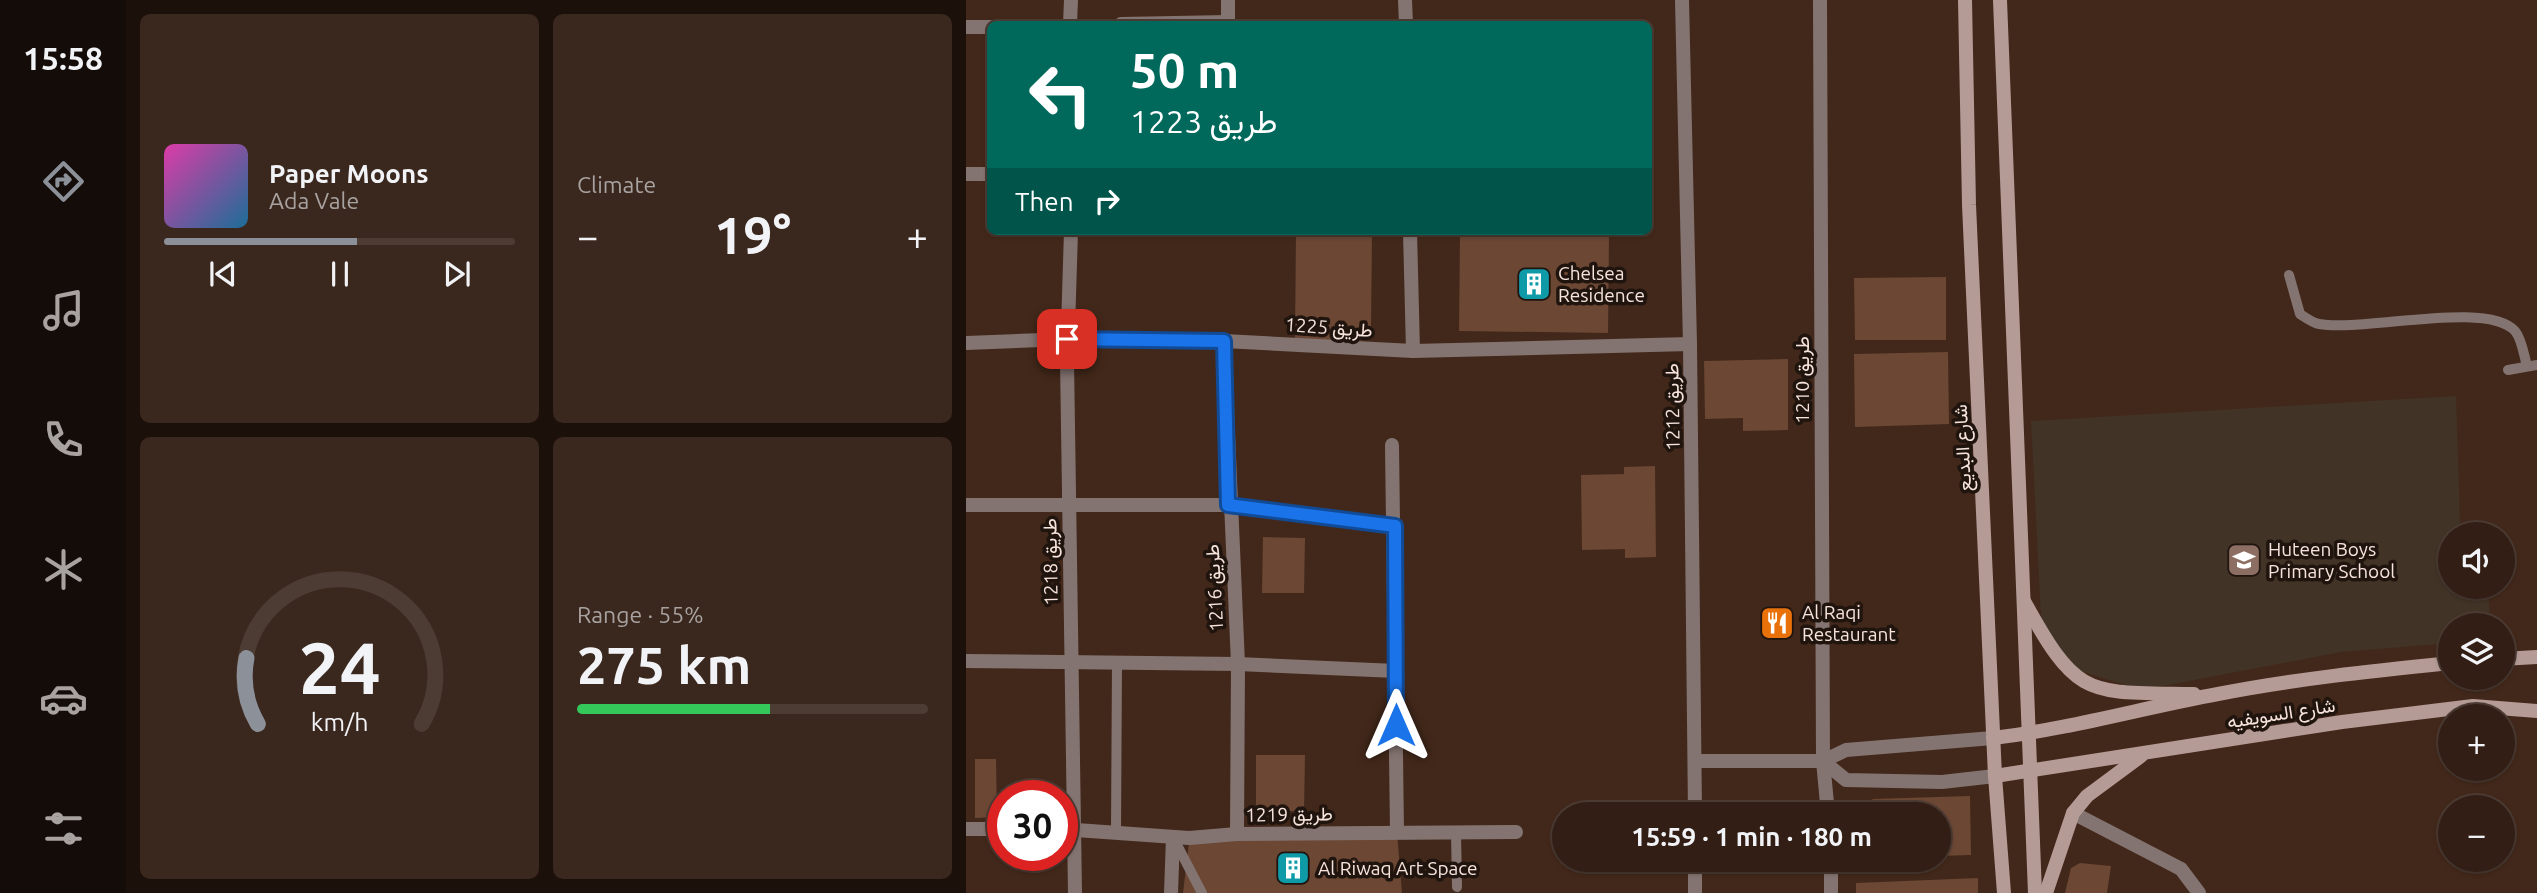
<!DOCTYPE html>
<meta charset="utf-8">
<style>
:root{--surface:#321e14;--page:#3a271d;--text:#f1f3f6;--muted:#a8a2a0;--line:#4d3c34;--accent:#8c9099}
body{margin:0;font-family:Ubuntu,Vazirmatn,sans-serif;background:var(--page);color:var(--text);height:100vh;display:flex;flex-direction:column;font-size:26px;white-space:nowrap}
*{box-sizing:border-box;margin:0}
p{font-size:23px;color:var(--muted)}
.icon{flex:none;width:38px;height:38px;fill:none;stroke:currentColor;stroke-width:2;stroke-linecap:round;stroke-linejoin:round}
.map{position:relative;flex:1;overflow:hidden}
.drawer{display:flex;flex-direction:column;gap:14px;padding:14px;background:#1c100b;width:840px}
.drawer>*{flex:none}
.hud{position:absolute;left:21px;top:21px;width:665px;height:214px;border-radius:10px;box-shadow:0 2px 5px #0004,0 0 0 2px var(--line);background:#00695c;color:#fff;overflow:hidden}
.buttons{position:absolute;left:1472px;top:522px;display:grid;gap:14px}
.buttons a{display:grid;place-items:center;width:77px;height:77px;border-radius:50%;background:var(--surface);box-shadow:0 2px 5px #0004,0 0 0 2px var(--line);font-size:35px}
.speed{position:absolute;left:21px;top:780px;display:flex;gap:14px;font-size:35px;font-weight:700;text-align:center}
.speed>*{display:grid;place-content:center;width:91px;height:91px;border-radius:50%;background:var(--surface);box-shadow:0 2px 5px #0004,0 0 0 2px var(--line);line-height:1}
.speed .limit{border:10px solid #d22;background:#fff;color:#111}
.pin{position:absolute;display:grid;place-items:center;width:60px;height:60px;color:#fff;margin:-30px;border-radius:14px;box-shadow:0 4px 10px #0006}
.me{position:absolute;width:77px;margin:-38px;rotate:0deg;stroke-linejoin:round;filter:drop-shadow(0 0 5px #0008)}
.turn{display:flex;align-items:center;gap:24px;height:147px;padding:0 28px;font-size:32px}
.turn .icon{width:91px;height:91px;stroke-width:2.5}
.turn b{display:block;font-size:49px;line-height:60px}
.then{display:flex;align-items:center;height:66px;padding:0 28px;background:#0003;gap:14px;font-size:26px}
.big{font-size:52px;font-weight:700;line-height:1.1}
.drawer .card{flex:1;display:flex;flex-direction:column;justify-content:center;gap:10px;min-width:0;padding:0 24px;border-radius:10px;background:var(--page)}
.drawer .dial{align-items:center;gap:0}
.dial svg{height:182px;overflow:visible;fill:none;stroke:var(--line);stroke-width:7;stroke-linecap:round;text-anchor:middle}
.dial text{fill:var(--text);stroke:none}
.song{display:flex;align-items:center;gap:21px}
.cover{width:84px;height:84px;border-radius:10px;background:linear-gradient(135deg,hsl(320 70% 55%),hsl(200 70% 35%))}
.played{height:7px;border-radius:4px;background:linear-gradient(90deg,var(--accent) 55%,var(--line) 55%)}
.keys{display:flex;justify-content:space-around;direction:ltr}
.heat{display:flex;justify-content:space-between;align-items:center;font-size:38px;direction:ltr}
.charge{height:10px;border-radius:5px;background:linear-gradient(90deg,#34c759 55%,var(--line) 0)}
.drawer .tiles{flex:1;display:grid;gap:14px;grid-template-columns:repeat(2,1fr)}
.trip{position:absolute;left:586px;top:802px;width:399px;height:70px;border-radius:35px;background:var(--surface);box-shadow:0 2px 5px #0004,0 0 0 2px var(--line);font-weight:700;line-height:70px;text-align:center}
main{display:flex;flex:1;min-height:0}
.tabs{display:flex;flex-direction:column;width:126px;justify-content:space-around;align-items:center;background:#140c08;color:var(--muted)}
.tabs .icon{width:49px;height:49px}
.tabs .active{color:var(--accent)}
.tabs b{font-size:32px;color:var(--text)}
.map>svg:first-child{display:block}
.education{fill:#413426}
.building{fill:#6b4734}
.lines{fill:none;stroke-linecap:round;stroke-linejoin:round}
.lane{stroke:#847471;stroke-width:10}
.street{stroke:#847471;stroke-width:14}
.secondary{stroke:#b49b96;stroke-width:14}
.route-casing{stroke:#114b97;stroke-width:18}
.route{stroke:#1a73e8;stroke-width:12}
.labels{text-anchor:middle;stroke-width:7;stroke-linejoin:round;paint-order:stroke}
.poi-label{font-size:19px;fill:#f6e4dc;stroke:#20140e;text-anchor:start}
.street-label{font-size:19px;fill:#f6e4dc;stroke:#20140e}
</style>
<main>
<nav class="tabs">
<b>15:58</b>
<svg class="icon active" aria-label="directions" viewBox="0 0 24 24"><path d="M12 3l9 9-9 9-9-9zM9 14v-3h6M13 9l2 2-2 2"/></svg>
<svg class="icon" aria-label="music" viewBox="0 0 24 24"><path d="M9 18V5l10-2v13"/><circle cx="6" cy="18" r="3"/><circle cx="16" cy="16" r="3"/></svg>
<svg class="icon" aria-label="phone" viewBox="0 0 24 24"><path d="M5 4h4l2 5-3 2q2 4 5 5l2-3 5 2v4C11 20 4 13 5 4z"/></svg>
<svg class="icon" aria-label="climate" viewBox="0 0 24 24"><path d="M12 3v18M4 7l16 10M4 17L20 7"/></svg>
<svg class="icon" aria-label="car" viewBox="0 0 24 24"><path d="M5 17H2v-5l4-1 3-4h7l3 4 3 1v5h-3M9 17h6M6 11h13"/><circle cx="7" cy="17" r="2"/><circle cx="17" cy="17" r="2"/></svg>
<svg class="icon" aria-label="filters" viewBox="0 0 24 24"><path d="M4 7h16M4 17h16"/><circle cx="9" cy="7" r="2"/><circle cx="15" cy="17" r="2"/></svg>
</nav>
<section class="drawer">
<div class="tiles">
<div class="card">
<div class="song"><i class="cover"></i><div><b>Paper Moons</b><p>Ada Vale</p></div></div>
<div class="played"></div>
<div class="keys"><svg class="icon" aria-label="previous" viewBox="0 0 24 24"><path d="M18 5L8 12l10 7zM5 5v14"/></svg><svg class="icon" aria-label="pause" viewBox="0 0 24 24"><path d="M8 5v14M16 5v14"/></svg><svg class="icon" aria-label="next" viewBox="0 0 24 24"><path d="M6 5l10 7-10 7zM19 5v14"/></svg></div>
</div>
<div class="card"><p>Climate</p>
<div class="heat"><a>−</a><b class="big">19°</b><a>+</a></div>
</div>
<div class="card dial"><svg viewBox="0 0 100 80">
<path d="M14 69A42 42 0 1 1 86 69"/>
<path d="M14 69A42 42 0 0 1 9 40" stroke="#8c9099"/>
<text x="50" y="56" font-size="32" font-weight="700">24</text>
<text x="50" y="72" font-size="11">km/h</text>
</svg></div>
<div class="card"><p>Range · 55%</p><b class="big">275 km</b><div class="charge"></div></div>
</div>
</section>
<div class="map">
<svg width="1571" height="893" viewBox="0 0 1571 893">
<rect width="100%" height="100%" fill="#42281a"/>
<path class="education" d="M1490,396L1494,525L1520,524V534H1484V586H1522L1524,625H1484V643L1375,652L1176,690L1105,668L1076,635L1065,421Z"/>
<g class="building">
<path d="M330,231H406L405,332L393,342L329,341Z"/>
<path d="M494,234L643,236L642,333L493,331Z"/>
<path d="M980,277V340H889L888,278Z"/>
<path d="M982,352L983,424L889,427L888,354Z"/>
<path d="M822,359V430L777,431V418L739,419L738,361Z"/>
<path d="M689,466L690,557L659,558V549L616,550L615,475L658,474V467Z"/>
<path d="M297,537L339,538L338,593H296Z"/>
<path d="M801,617H821V630L801,629Z"/>
<path d="M290,755H339L338,811H290Z"/>
<path d="M9,759H30L31,817L9,818Z"/>
<path d="M1004,796L1005,855L973,856V814H887L907,799Z"/>
<path d="M431,832L436,893H217L223,843Z"/>
<path d="M1114,863L1145,866L1141,893H1099L1105,868Z"/>
<path d="M1012,878V893H890V883Z"/>
</g>
<g class="lines">
<g class="lane">
<path d="M1323,275L1334,314C1340,318 1347,323 1353,324C1398,332 1521,300 1549,331C1556,339 1558,356 1561,366"/>
<path d="M1542,370L1571,365"/>
<path d="M150,833L151,661"/>
<path d="M490,833L491,887"/>
<path d="M209,841L236,893"/>
</g>
<g class="street">
<path d="M439,0L440,24"/>
<path d="M716,0L724,344L729,814"/>
<path d="M854,0L857,761L862,814"/>
<path d="M104,24L105,0"/>
<path d="M155,24L262,22"/>
<path d="M262,24V0"/>
<path d="M0,27H24"/>
<path d="M0,174H24"/>
<path d="M105,231L101,360L109,893"/>
<path d="M444,231L447,351"/>
<path d="M258,341L272,664L271,834"/>
<path d="M0,343L101,339L258,341L447,351L724,344"/>
<path d="M426,445L431,832"/>
<path d="M0,505H262L429,526"/>
<path d="M0,661L272,664L430,671"/>
<path d="M730,761H857L880,750L1027,738"/>
<path d="M857,761L880,780L976,782L1029,776"/>
<path d="M1107,813L1215,869L1233,893"/>
<path d="M0,829H37"/>
<path d="M96,829L223,838L271,834L550,832"/>
<path d="M205,893L207,837"/>
<path d="M729,893V859"/>
<path d="M865,893V859"/>
</g>
<g class="secondary">
<path d="M999,0L1003,205L1029,776L1038,893"/>
<path d="M1034,0L1069,893"/>
<path d="M1058,601C1112,700 1121,692 1228,694"/>
<path d="M1536,659L1571,657"/>
<path d="M1027,738C1103,729 1176,708 1252,694C1329,679 1406,671 1484,663"/>
<path d="M1029,776L1376,722L1507,706L1571,711"/>
<path d="M1080,893L1107,813L1121,796L1175,756"/>
</g>
</g>
<g class="lines">
<g class="route-casing">
<path id="route" d="M101,339L258,341L262,505L429,526L430,725"/>
</g>
<use href="#route" class="route"/>
</g>
<defs>
<g id="building-square" transform="scale(1.75)"><rect x="-9" y="-9" width="18" height="18" rx="4" fill="#0f9aa8" stroke="#20140e"/><path d="M-4-6H4V6H1V3H-1V6H-4ZM-2.5-4.3h1.7v1.8h-1.7ZM.8-4.3h1.7v1.8H.8ZM-2.5-1h1.7V.8h-1.7ZM.8-1h1.7V.8H.8Z" fill="#fff"/></g>
<g id="school-square" transform="scale(1.75)"><rect x="-9" y="-9" width="18" height="18" rx="4" fill="#8d6e63" stroke="#20140e"/><path d="M0-5L7-2L0 1L-7-2ZM-4 1L0 2.5L4 1V4Q0 6-4 4Z" fill="#fff"/></g>
<g id="restaurant-square" transform="scale(1.75)"><rect x="-9" y="-9" width="18" height="18" rx="4" fill="#e8710a" stroke="#20140e"/><path d="M-5-6h1v4h1v-4h1v4h1v-4h1v5L-1.5 .5V6h-2V.5L-5-1ZM5-6V6H3V1.5H1.5Q1.5-4 5-6Z" fill="#fff"/></g>
</defs>
<g fill-rule="evenodd">
<use href="#building-square" x="568" y="284"/>
<use href="#school-square" x="1278" y="560"/>
<use href="#restaurant-square" x="811" y="623"/>
<use href="#building-square" x="327" y="868"/>
</g>
<g class="labels">
<g class="poi-label">
<text x="592" y="280">Chelsea<tspan x="592" dy="22">Residence</tspan></text>
<text x="1302" y="556">Huteen Boys<tspan x="1302" dy="22">Primary School</tspan></text>
<text x="836" y="619">Al Raqi<tspan x="836" dy="22">Restaurant</tspan></text>
<text x="352" y="875">Al Riwaq Art Space</text>
</g>
<g class="street-label">
<text transform="translate(363 327) rotate(4)" y="7">طريق 1225</text>
<text transform="translate(836 380) rotate(-90)" y="7">طريق 1210</text>
<text transform="translate(706 407) rotate(-91)" y="7">طريق 1212</text>
<text transform="translate(996 448) rotate(-93)" y="7">شارع البديع</text>
<text transform="translate(84 562) rotate(-91)" y="7">طريق 1218</text>
<text transform="translate(248 588) rotate(-93)" y="7">طريق 1216</text>
<text transform="translate(1315 713) rotate(-9)" y="7">شارع السويفيه</text>
<text transform="translate(323 814) rotate(-1)" y="7">طريق 1219</text>
</g>
</g>
</svg>
<div class="buttons">
<a><svg class="icon" aria-label="sound" viewBox="0 0 24 24"><path d="M4 9h4l5-4v14l-5-4H4zM17 9q2 3 0 6"/></svg></a>
<a><svg class="icon" aria-label="layers" viewBox="0 0 24 24"><path d="M12 4l9 5-9 5-9-5zM3 14l9 5 9-5"/></svg></a>
<a>+</a>
<a>−</a>
</div>
<div class="speed"><div class="limit">30</div></div>
<div class="pin" style="left:101px;top:339px;background:#d93025"><svg class="icon" aria-label="arrive" viewBox="0 0 24 24"><path d="M6 21V4h12l-3 4 3 4H6"/></svg></div>
<svg class="me" style="left:430px;top:725px" viewBox="-20 -20 40 40"><path d="M0-17L14 15 0 8-14 15z" fill="#1a73e8" stroke="#fff" stroke-width="4"/></svg>
<div class="trip">15:59 · 1 min · 180 m</div>
<div class="hud">
<div class="turn"><svg class="icon" aria-label="left" viewBox="0 0 24 24"><path d="M17 20v-9H6M10 6l-5 5 5 5"/></svg><div><b>50 m</b>طريق 1223</div></div>
<div class="then">Then<svg class="icon" aria-label="right" viewBox="0 0 24 24"><path d="M7 20v-9h11M14 6l5 5-5 5"/></svg></div>
</div>
</div>
</main>
